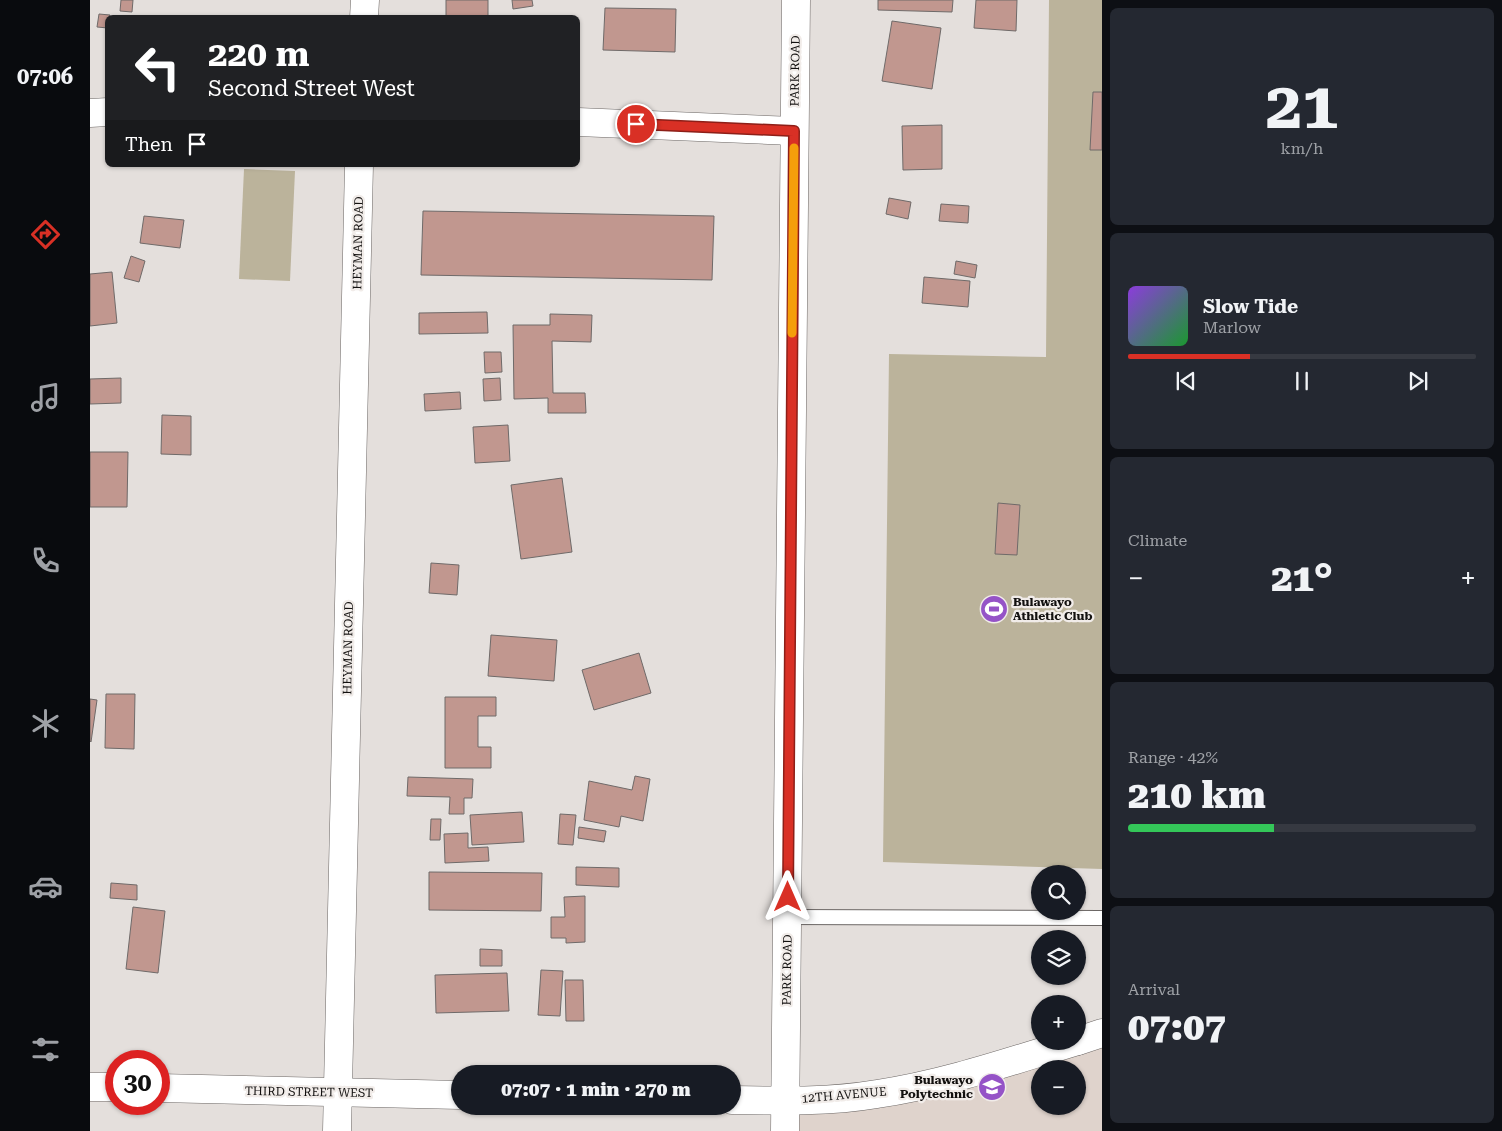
<!DOCTYPE html>
<meta charset="utf-8">
<style>
:root{--surface:#171b24;--page:#242831;--text:#f1f3f6;--muted:#9ea1a6;--line:#363941;--accent:#d93025}
body{margin:0;font-family:"Roboto Serif",serif;background:var(--page);color:var(--text);height:100vh;display:flex;flex-direction:column;font-size:19px;white-space:nowrap}
*{box-sizing:border-box;margin:0}
p{font-size:16px;color:var(--muted)}
.icon{flex:none;width:28px;height:28px;fill:none;stroke:currentColor;stroke-width:2;stroke-linecap:round;stroke-linejoin:round}
.map{position:relative;flex:1;overflow:hidden}
.panel{display:flex;flex-direction:column;gap:8px;padding:8px;background:#0d0f14;width:400px}
.panel>*{flex:none}
.top-card{position:absolute;left:15px;top:15px;width:475px;height:152px;border-radius:8px;box-shadow:0 1px 4px #0004;background:#202124;color:#fff;overflow:hidden}
.fabs{position:absolute;left:941px;top:865px;display:grid;gap:10px}
.fabs a{display:grid;place-items:center;width:55px;height:55px;border-radius:50%;background:var(--surface);box-shadow:0 1px 4px #0004;font-size:25px}
.speed{position:absolute;left:15px;top:1050px;display:flex;gap:10px;font-size:25px;font-weight:700;text-align:center}
.speed>*{display:grid;place-content:center;width:65px;height:65px;border-radius:50%;background:var(--surface);box-shadow:0 1px 4px #0004;line-height:1}
.speed .limit{border:8px solid #d22;background:#fff;color:#111}
.pin{position:absolute;display:grid;place-items:center;width:42px;height:42px;color:#fff;margin:-21px;border:2px solid #fff;border-radius:50%;box-shadow:0 1px 5px #0007}
.me{position:absolute;width:55px;margin:-28px;rotate:0deg;stroke-linejoin:round;filter:drop-shadow(0 0 4px #0008)}
.turn{display:flex;align-items:center;gap:18px;height:105px;padding:0 20px;font-size:22px}
.turn .icon{width:65px;height:65px;stroke-width:2.5}
.turn b{display:block;font-size:35px;line-height:42px}
.then{display:flex;align-items:center;height:48px;padding:0 20px;background:#0003;gap:10px;font-size:19px}
.big{font-size:38px;font-weight:800;line-height:1.1}
.panel .tile{flex:1;display:flex;flex-direction:column;justify-content:center;gap:8px;min-width:0;padding:0 18px;border-radius:8px;background:var(--page)}
.panel .dial{align-items:center;gap:0}
.dial b{font-size:65px;line-height:1}
.song{display:flex;align-items:center;gap:15px}
.cover{width:60px;height:60px;border-radius:8px;background:linear-gradient(135deg,hsl(270 70% 55%),hsl(130 70% 35%))}
.played{height:5px;border-radius:2px;background:linear-gradient(90deg,var(--accent) 35%,var(--line) 35%)}
.keys{display:flex;justify-content:space-around;direction:ltr}
.heat{display:flex;justify-content:space-between;align-items:center;font-size:28px;direction:ltr}
.charge{height:8px;border-radius:4px;background:linear-gradient(90deg,#34c759 42%,var(--line) 0)}
.trip{position:absolute;left:361px;top:1065px;width:290px;height:50px;border-radius:25px;background:var(--surface);box-shadow:0 1px 4px #0004;font-weight:800;line-height:50px;text-align:center}
main{display:flex;flex:1;min-height:0}
.menu{display:flex;flex-direction:column;width:90px;justify-content:space-around;align-items:center;background:#090b0e;color:var(--muted)}
.menu .icon{width:35px;height:35px}
.menu .current{color:var(--accent)}
.menu b{font-size:22px;color:var(--text)}
.map>svg:first-child{display:block}
.built{fill:#dfd3cc;fill-rule:evenodd}
.green{fill:#bbb39b}
.building{fill:#c1978f;stroke:#6f6a69}
.lines{fill:none;stroke-linecap:round;stroke-linejoin:round}
.service-casing{stroke:#6c6765;stroke-width:16}
.minor-casing{stroke:#6c6765;stroke-width:29}
.secondary-casing{stroke:#6c6765;stroke-width:29}
.service{stroke:#fff;stroke-width:14}
.minor{stroke:#fff;stroke-width:28}
.secondary{stroke:#fff;stroke-width:28}
.route-casing{stroke:#8d1f18;stroke-width:12}
.route{stroke:#d93025;stroke-width:9}
.slow{stroke:#f59e0b;stroke-width:9}
.labels{text-anchor:middle;stroke-width:4.5;stroke-linejoin:round;paint-order:stroke}
.street-label{font-size:12px;fill:#12100f;stroke:#f1ece9}
.poi-label{font-size:12px;font-weight:bold;fill:#12100f;stroke:#f1ece9;text-anchor:start}
</style>
<main>
<nav class="menu">
<b>07:06</b>
<svg class="icon current" aria-label="directions" viewBox="0 0 24 24"><path d="M12 3l9 9-9 9-9-9zM9 14v-3h6M13 9l2 2-2 2"/></svg>
<svg class="icon" aria-label="music" viewBox="0 0 24 24"><path d="M9 18V5l10-2v13"/><circle cx="6" cy="18" r="3"/><circle cx="16" cy="16" r="3"/></svg>
<svg class="icon" aria-label="phone" viewBox="0 0 24 24"><path d="M5 4h4l2 5-3 2q2 4 5 5l2-3 5 2v4C11 20 4 13 5 4z"/></svg>
<svg class="icon" aria-label="climate" viewBox="0 0 24 24"><path d="M12 3v18M4 7l16 10M4 17L20 7"/></svg>
<svg class="icon" aria-label="car" viewBox="0 0 24 24"><path d="M5 17H2v-5l4-1 3-4h7l3 4 3 1v5h-3M9 17h6M6 11h13"/><circle cx="7" cy="17" r="2"/><circle cx="17" cy="17" r="2"/></svg>
<svg class="icon" aria-label="filters" viewBox="0 0 24 24"><path d="M4 7h16M4 17h16"/><circle cx="9" cy="7" r="2"/><circle cx="15" cy="17" r="2"/></svg>
</nav>
<div class="map">
<svg width="1012" height="1131" viewBox="0 0 1012 1131">
<rect width="100%" height="100%" fill="#e4dfdc"/>
<path class="built" d="M1012,1043V1131H701L702,1110ZM950,1069H988V1106H950Z"/>
<g class="green">
<path d="M959,0H1012V869L793,862L799,354L956,357Z"/>
<path d="M154,169L205,171L200,281L149,279Z"/>
</g>
<g class="building">
<path d="M31,0H43L42,12L30,11Z"/>
<rect x="356" y="0" width="42" height="18"/>
<path d="M422,0H442L443,6L423,9Z"/>
<path d="M788,0H863L862,12L788,10Z"/>
<path d="M886,0H927L926,31L884,28Z"/>
<path d="M515,8L586,9L585,52L513,50Z"/>
<path d="M9,14L20,15L18,18V28L7,27Z"/>
<path d="M802,21L851,28L842,89L792,81Z"/>
<path d="M1003,92H1012V150H1000Z"/>
<path d="M852,125V169L813,170L812,126Z"/>
<path d="M799,198L821,202L818,219L796,214Z"/>
<path d="M851,204L879,206L878,223L849,221Z"/>
<path d="M333,211L624,216L622,280L331,275Z"/>
<path d="M54,216L94,220L90,248L50,243Z"/>
<path d="M41,256L55,261L49,282L34,278Z"/>
<path d="M866,261L887,265L885,278L864,274Z"/>
<path d="M22,272L27,323L0,326V274Z"/>
<path d="M834,277L880,281L878,307L832,303Z"/>
<path d="M397,312L398,333L329,334V313Z"/>
<path d="M460,314L502,315L501,342L462,341L463,393H495L496,413H458V398L424,399L423,325H460Z"/>
<path d="M394,352H411L412,372L395,373Z"/>
<path d="M31,378V403L0,404V379Z"/>
<path d="M410,378L411,400L394,401L393,379Z"/>
<path d="M370,392L371,409L335,411L334,394Z"/>
<path d="M72,415L101,416V455L71,454Z"/>
<path d="M418,425L420,461L385,463L383,427Z"/>
<path d="M0,452H38L37,507H0Z"/>
<path d="M472,478L482,552L431,559L421,485Z"/>
<path d="M908,503L930,505L927,555L905,554Z"/>
<path d="M341,563L369,565L367,595L339,593Z"/>
<path d="M401,635L467,640L464,681L398,676Z"/>
<path d="M549,653L561,693L504,710L492,670Z"/>
<path d="M16,694H45L44,749L15,748Z"/>
<path d="M355,697H406V716H388V747H401V768H355Z"/>
<path d="M0,699L7,700L1,742L0,741Z"/>
<path d="M545,776L560,779L553,821L531,816L529,827L494,820L499,781L542,790Z"/>
<path d="M318,777L383,779L382,798H374V814H359L360,797L317,796Z"/>
<path d="M432,812L434,842L382,845L380,815Z"/>
<path d="M470,814L486,815L483,845L468,844Z"/>
<path d="M341,819H351L350,840H340Z"/>
<path d="M489,827L516,831L514,842L488,838Z"/>
<path d="M378,833V848L398,847L399,861L355,863L354,834Z"/>
<path d="M486,867L529,868V887L486,885Z"/>
<path d="M339,872L452,873L451,911L339,910Z"/>
<path d="M21,883L47,885V900L20,898Z"/>
<path d="M495,896V942L476,943V938H461V917H475L474,897Z"/>
<path d="M43,907L75,911L68,973L36,969Z"/>
<path d="M390,949L412,950V966H390Z"/>
<path d="M451,970L473,971L470,1016L448,1015Z"/>
<path d="M417,973L419,1011L346,1013L345,975Z"/>
<path d="M475,980H493L494,1021H476Z"/>
</g>
<g class="lines">
<g class="service-casing">
<path id="service" d="M697,917L1012,918"/>
</g>
<g class="minor-casing">
<g id="minor">
<path d="M274,18L275,0"/>
<path d="M0,113L18,112"/>
<path d="M488,122L704,131"/>
<path d="M247,1131L269,165"/>
<path d="M695,1131L706,0"/>
</g>
</g>
<g class="secondary-casing">
<g id="secondary">
<path d="M988,1041L1012,1033"/>
<path d="M0,1087H26"/>
<path d="M69,1088L370,1095"/>
<path d="M642,1100C690,1101 740,1102 787,1094C855,1084 921,1061 987,1041"/>
</g>
</g>
<use href="#service" class="service"/>
<use href="#minor" class="minor"/>
<use href="#secondary" class="secondary"/>
</g>
<g class="lines">
<g class="route-casing">
<path id="route" d="M546,124L704,131L698,897"/>
</g>
<use href="#route" class="route"/>
<path class="slow" d="M702,333L704,148"/>
</g>
<defs>
<g id="stadium-disc" transform="scale(1.4375)"><circle r="9.5" fill="#9553c7" stroke="#f1ece9"/><path d="M0-5a6.5 5 0 1 0 0 10a6.5 5 0 1 0 0-10ZM-3.5-1.8h7v3.6h-7Z" fill="#fff"/></g>
<g id="university-disc" transform="scale(1.4375)"><circle r="9.5" fill="#9553c7" stroke="#f1ece9"/><path d="M0-5L7-2L0 1L-7-2ZM-4 1L0 2.5L4 1V4Q0 6-4 4Z" fill="#fff"/></g>
</defs>
<g fill-rule="evenodd">
<use href="#stadium-disc" x="904" y="609"/>
<use href="#university-disc" x="902" y="1087"/>
</g>
<g class="labels">
<g class="street-label">
<text transform="translate(705 71) rotate(-89)" y="4">PARK ROAD</text>
<text transform="translate(268 243) rotate(-89)" y="4">HEYMAN ROAD</text>
<text transform="translate(258 648) rotate(-89)" y="4">HEYMAN ROAD</text>
<text transform="translate(697 970) rotate(-89)" y="4">PARK ROAD</text>
<text transform="translate(219 1092) rotate(1)" y="4">THIRD STREET WEST</text>
<text transform="translate(754 1095) rotate(-5)" y="4">12TH AVENUE</text>
</g>
<g class="poi-label">
<text x="923" y="606">Bulawayo<tspan x="923" dy="14">Athletic Club</tspan></text>
<text x="883" y="1084" text-anchor="end">Bulawayo<tspan x="883" dy="14">Polytechnic</tspan></text>
</g>
</g>
</svg>
<div class="fabs">
<a><svg class="icon" aria-label="search" viewBox="0 0 24 24"><circle cx="10" cy="10" r="6"/><path d="M15 15l6 6"/></svg></a>
<a><svg class="icon" aria-label="layers" viewBox="0 0 24 24"><path d="M12 4l9 5-9 5-9-5zM3 14l9 5 9-5"/></svg></a>
<a>+</a>
<a>−</a>
</div>
<div class="speed"><div class="limit">30</div></div>
<div class="pin" style="left:546px;top:124px;background:#d93025"><svg class="icon" aria-label="arrive" viewBox="0 0 24 24"><path d="M6 21V4h12l-3 4 3 4H6"/></svg></div>
<svg class="me" style="left:698px;top:897px" viewBox="-20 -20 40 40"><path d="M0-17L14 15 0 8-14 15z" fill="#d93025" stroke="#fff" stroke-width="4"/></svg>
<div class="trip">07:07 · 1 min · 270 m</div>
<div class="top-card">
<div class="turn"><svg class="icon" aria-label="left" viewBox="0 0 24 24"><path d="M17 20v-9H6M10 6l-5 5 5 5"/></svg><div><b>220 m</b>Second Street West</div></div>
<div class="then">Then<svg class="icon" aria-label="arrive" viewBox="0 0 24 24"><path d="M6 21V4h12l-3 4 3 4H6"/></svg></div>
</div>
</div>
<section class="panel">
<div class="tile dial"><b>21</b><p>km/h</p></div>
<div class="tile">
<div class="song"><i class="cover"></i><div><b>Slow Tide</b><p>Marlow</p></div></div>
<div class="played"></div>
<div class="keys"><svg class="icon" aria-label="previous" viewBox="0 0 24 24"><path d="M18 5L8 12l10 7zM5 5v14"/></svg><svg class="icon" aria-label="pause" viewBox="0 0 24 24"><path d="M8 5v14M16 5v14"/></svg><svg class="icon" aria-label="next" viewBox="0 0 24 24"><path d="M6 5l10 7-10 7zM19 5v14"/></svg></div>
</div>
<div class="tile"><p>Climate</p>
<div class="heat"><a>−</a><b class="big">21°</b><a>+</a></div>
</div>
<div class="tile"><p>Range · 42%</p><b class="big">210 km</b><div class="charge"></div></div>
<div class="tile"><p>Arrival</p><b class="big">07:07</b></div>
</section>
</main>
